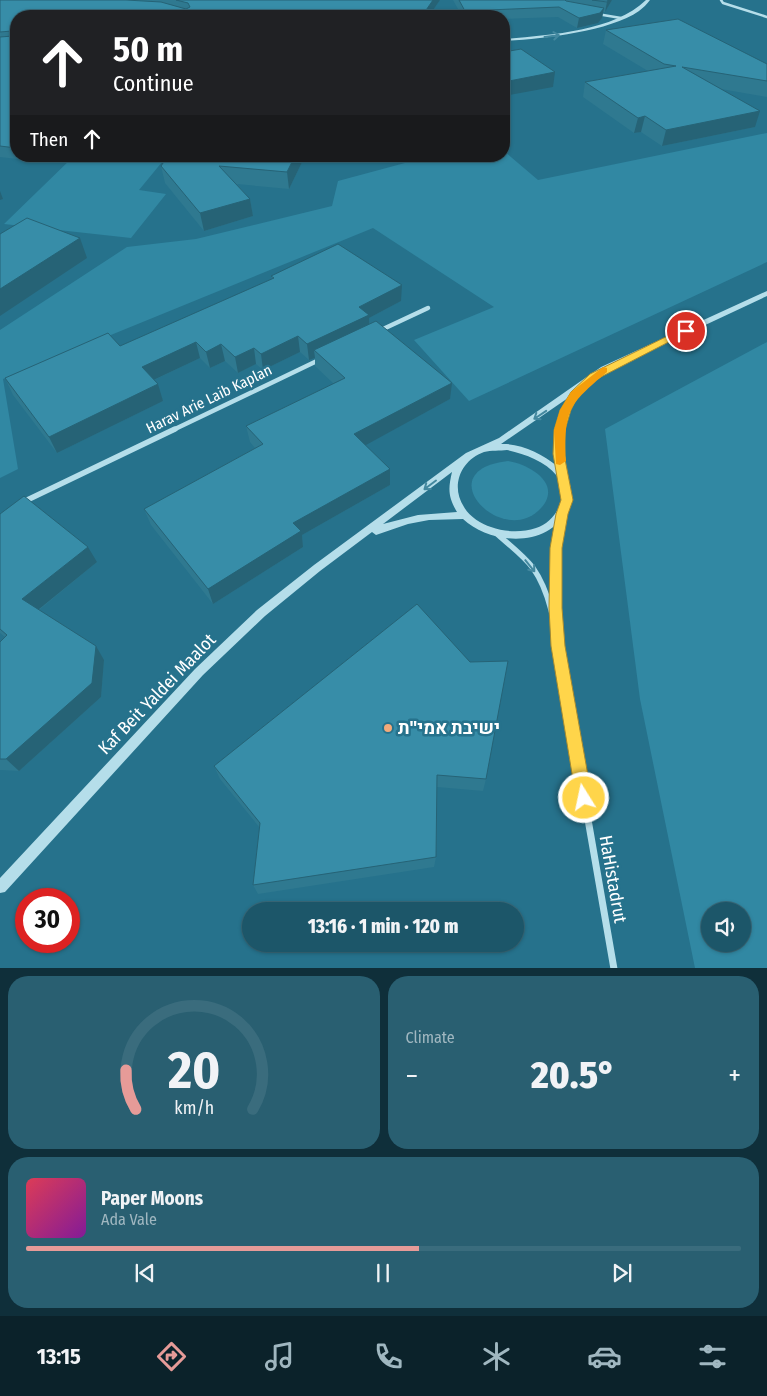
<!DOCTYPE html>
<meta charset="utf-8">
<style>
:root{--surface:#1c5669;--page:#295f71;--text:#f1f3f6;--muted:#a0b7c0;--line:#3a6c7d;--accent:#e69b98}
body{margin:0;font-family:"Fira Sans Condensed",Heebo,sans-serif;background:var(--page);color:var(--text);height:100vh;display:flex;flex-direction:column;font-size:19px;white-space:nowrap}
*{box-sizing:border-box;margin:0}
p{font-size:16px;color:var(--muted)}
.icon{flex:none;width:28px;height:28px;fill:none;stroke:currentColor;stroke-width:2;stroke-linecap:round;stroke-linejoin:round}
.map{position:relative;height:968px;overflow:hidden}
.drawer{display:flex;flex-direction:column;gap:8px;padding:8px;background:#0f2f3a;flex:1}
.drawer>*{flex:none}
.top-card{position:absolute;left:10px;top:10px;width:500px;height:152px;border-radius:20px;box-shadow:0 1px 4px #0004,0 0 0 1px var(--line);background:#202124;color:#fff;overflow:hidden}
.tools{position:absolute;left:701px;top:902px;display:grid;gap:10px}
.tools a{display:grid;place-items:center;width:50px;height:50px;border-radius:50%;background:var(--surface);box-shadow:0 1px 4px #0004,0 0 0 1px var(--line);font-size:25px}
.speed{position:absolute;left:15px;top:888px;display:flex;gap:10px;font-size:25px;font-weight:700;text-align:center}
.speed>*{display:grid;place-content:center;width:65px;height:65px;border-radius:50%;background:var(--surface);box-shadow:0 1px 4px #0004,0 0 0 1px var(--line);line-height:1}
.speed .limit{border:8px solid #d22;background:#fff;color:#111}
.pin{position:absolute;display:grid;place-items:center;width:42px;height:42px;color:#fff;margin:-21px;border:2px solid #fff;border-radius:50%;box-shadow:0 1px 5px #0007}
.me{position:absolute;width:55px;margin:-28px;rotate:350deg;stroke-linejoin:round;filter:drop-shadow(0 0 4px #0008)}
.turn{display:flex;align-items:center;gap:18px;height:105px;padding:0 20px;font-size:22px}
.turn .icon{width:65px;height:65px;stroke-width:2.5}
.turn b{display:block;font-size:35px;line-height:42px}
.then{display:flex;align-items:center;height:48px;padding:0 20px;background:#0003;gap:10px;font-size:19px}
.big{font-size:38px;font-weight:800;line-height:1.1}
.drawer .tile{flex:1;display:flex;flex-direction:column;justify-content:center;gap:8px;min-width:0;padding:0 18px;border-radius:20px;background:var(--page)}
.drawer .dial{align-items:center;gap:0}
.dial svg{height:130px;overflow:visible;fill:none;stroke:var(--line);stroke-width:7;stroke-linecap:round;text-anchor:middle}
.dial text{fill:var(--text);stroke:none}
.song{display:flex;align-items:center;gap:15px}
.cover{width:60px;height:60px;border-radius:8px;background:linear-gradient(135deg,hsl(350 70% 55%),hsl(290 70% 35%))}
.played{height:5px;border-radius:2px;background:linear-gradient(90deg,var(--accent) 55%,var(--line) 55%)}
.keys{display:flex;justify-content:space-around;direction:ltr}
.heat{display:flex;justify-content:space-between;align-items:center;font-size:28px;direction:ltr}
.drawer .tiles{flex:1;display:grid;gap:8px;grid-template-columns:1fr 1fr}
.tile:last-child{grid-column:span 2}
.trip{position:absolute;left:242px;top:902px;width:282px;height:50px;border-radius:25px;background:var(--surface);box-shadow:0 1px 4px #0004,0 0 0 1px var(--line);font-weight:800;line-height:50px;text-align:center}
.tab-bar{display:flex;height:80px;justify-content:space-around;align-items:center;background:#0b222a;color:var(--muted)}
.tab-bar .icon{width:35px;height:35px}
.tab-bar .on{color:var(--accent)}
.tab-bar b{font-size:22px;color:var(--text)}
.map>svg:first-child{display:block}
.green{fill:#3188a3;fill-rule:evenodd}
.lines{fill:none;stroke-linecap:round;stroke-linejoin:round}
.minor-far3{stroke:#b5deea;stroke-width:2.5}
.minor-far2{stroke:#b5deea;stroke-width:4.5}
.minor-far1{stroke:#b5deea;stroke-width:5.5}
.minor{stroke:#b5deea;stroke-width:7}
.tertiary{fill:#b5deea;fill-rule:evenodd}
.wall{fill:#2f7990}
.shaded-wall{fill:#266376}
.building{fill:#378da8;stroke:#266376}
.oneway{stroke:#43889f}
.route{fill:#ffd54a;stroke:#a68a30}
.slow{fill:#f59e0b}
.poi-dot{fill:#f3aa7a;stroke:#26728c;stroke-width:2}
.labels{text-anchor:middle;stroke-width:5;stroke-linejoin:round;paint-order:stroke}
.street-label{font-size:15px;fill:#fff;stroke:#26728c}
.near-street-label{font-size:18px;fill:#fff;stroke:#26728c}
.near-poi-label{font-size:18px;font-weight:bold;fill:#fff;stroke:#26728c;text-anchor:start}
</style>
<div class="map">
<svg width="767" height="969" viewBox="0 0 767 969">
<rect width="100%" height="100%" fill="#26728c"/>
<g class="green">
<path d="M767,133V262L469,401L414,340L494,307L373,228L3,379L18,469L0,478V330L127,247L196,239L332,206L338,181L431,156H504V151L538,180Z"/>
<path d="M74,156H167L139,190L166,194L131,238L4,224Z"/>
<path d="M767,342V968H695L640,699L605,429ZM710,911H742V944H710Z"/>
<path d="M508,461C532,465 565,486 538,511C499,546 428,470 508,461Z"/>
</g>
<g class="lines">
<g class="minor-far3">
<path d="M721,0L723,3L767,17"/>
<path d="M597,14L621,18"/>
</g>
<g class="minor-far2">
<path d="M381,330L428,308"/>
<path d="M173,430L319,360"/>
</g>
<g class="minor-far1">
<path d="M23,502L175,429"/>
<path d="M496,533C508,544 523,555 533,568C552,595 556,633 561,665"/>
<path d="M557,626L556,570L562,515"/>
</g>
<path class="minor" d="M561,664L614,969"/>
<g class="tertiary">
<path d="M646,0H650C647,4 643,8 639,11C609,32 540,39 504,41V39C548,35 613,32 646,0Z"/>
<path d="M767,291V296L607,371L579,390L581,392L573,402L566,421L564,444L567,478C572,487 572,495 569,504C554,549 492,546 463,519L429,520L408,524L376,535L372,532L320,571L265,616L203,675L5,892L0,893V878L195,669L257,610L314,565L466,453L499,438L601,367ZM568,398C554,419 554,442 557,466C543,454 520,443 501,444ZM507,450C525,454 545,461 557,476C571,494 556,522 536,528C521,533 505,532 491,527C481,524 469,516 464,507C450,486 461,460 484,452C491,450 500,451 507,450ZM452,472C448,489 448,497 457,512L418,515L383,524Z"/>
</g>
</g>
<g class="wall">
<path d="M0,0H440L429,16H16V156H31L26,160L0,157Z"/>
<path d="M453,0H612L605,12H603L602,18L598,23L577,28L558,17L504,19V16H462Z"/>
<path d="M606,30L767,64V97L721,89L755,127L662,146L641,132L634,133L583,97L585,82L648,71L603,44Z"/>
<path d="M305,156L289,189L237,184L250,199L253,216L204,231L165,183L161,166Z"/>
<path d="M271,276L401,301L369,318L370,324L450,399L365,445L390,485L302,535L303,547L213,604L151,525L144,509L255,448L250,442L246,426L334,384L315,366V358L309,360L300,352L263,370L256,364L238,373L225,361L210,368L200,358L154,380L163,401L57,453L13,395L5,378L120,346L272,279Z"/>
<path d="M0,514L97,562L39,610L104,660L101,697L19,771L0,770V642L5,637L0,633Z"/>
<path d="M417,604L486,779L483,791L437,787L436,857L434,867L258,894L253,885L260,828L220,779L214,766Z"/>
</g>
<g class="shaded-wall">
<path d="M433,0H440L429,16H422Z"/>
<path d="M608,0H612L605,12L607,2Z"/>
<path d="M604,8L602,18L598,23L577,28L579,18Z"/>
<path d="M555,72L553,87L504,96V82Z"/>
<path d="M760,111L755,127L662,146L666,130Z"/>
<path d="M645,116L641,132L634,133L638,118Z"/>
<path d="M25,156H31L26,160Z"/>
<path d="M295,156H305L289,189L287,172Z"/>
<path d="M0,191L3,199L0,200Z"/>
<path d="M250,199L253,216L204,231L200,213Z"/>
<path d="M80,238L87,258L0,316V289Z"/>
<path d="M402,285L401,301L369,318L370,331L314,350L315,358L309,360L307,344L359,307Z"/>
<path d="M298,336L300,352L263,370L261,354Z"/>
<path d="M196,342L200,358L147,383L142,367Z"/>
<path d="M221,344L225,361L210,368L206,352Z"/>
<path d="M254,348L256,364L238,373L235,357Z"/>
<path d="M452,383L450,399L355,451L354,434Z"/>
<path d="M158,384L163,401L57,453L49,437Z"/>
<path d="M390,469V485L302,535L303,547L213,604L208,589L293,523Z"/>
<path d="M88,547L97,562L33,614L22,599Z"/>
<path d="M96,646L104,660L101,697L19,771L6,759Z"/>
</g>
<g class="building">
<path d="M0,0H126L161,2L186,9L190,7L188,3L176,0H433L422,16H387V10H334L333,14H328L327,16H16V148L0,146V37L13,36L14,33L12,31L0,32Z"/>
<path d="M459,0H565L566,1L604,8L600,13L579,18L559,7L465,11Z"/>
<path d="M592,0H608L607,2Z"/>
<path d="M678,19L767,64V81L682,67L760,111L666,130L645,116L638,118L585,82L676,66L664,64L606,30Z"/>
<path d="M521,49L555,72L504,82V52Z"/>
<path d="M168,156H295L287,172L219,166L250,199L200,213L161,166Z"/>
<path d="M27,218L80,238L0,289V234Z"/>
<path d="M338,244L402,285L359,307L369,315L307,344L298,336L261,354L254,348L235,357L221,344L206,352L196,342L142,367L158,384L49,437L5,378L108,333L120,346L274,278L271,276Z"/>
<path d="M376,321L452,383L354,434L390,469L293,523L301,531L208,589L144,509L263,444L246,426L345,378L314,350Z"/>
<path d="M24,496L88,547L22,599L96,646L92,683L6,759H0V642L7,635L0,629V514Z"/>
<path d="M417,604L470,662L508,661L486,779L437,775L436,857L253,885L260,823L214,766Z"/>
</g>
<defs><path id="oneway-shaft" d="M-6 0H5M1.5-3L5.5 0L1.5 3" fill="none" stroke-width="1.6" stroke-linecap="round" stroke-linejoin="round" transform="scale(1.25)"/></defs>
<g class="oneway">
<use href="#oneway-shaft" transform="translate(552 36) rotate(-7)"/>
<use href="#oneway-shaft" transform="translate(540 415) rotate(146)"/>
<use href="#oneway-shaft" transform="translate(430 485) rotate(143)"/>
<use href="#oneway-shaft" transform="translate(530 566) rotate(51)"/>
</g>
<path class="route" d="M682,329L690,331L597,379L578,396L571,410L565,430L564,454L573,500L568,514L562,548V608L565,646L592,798L590,803L584,806L579,803L576,798L551,646L549,608L550,548L556,514L561,500L553,454L554,430L560,410L571,392L590,374Z"/>
<path class="slow" d="M603,367L607,368V372C568,405 564,410 566,461L560,465L556,464L554,430L560,410L571,392Z"/>
<circle class="poi-dot" cx="388" cy="728" r="5"/>
<g class="labels">
<g class="street-label">
<text transform="translate(209 399) rotate(-26)" y="5">Harav Arie Laib Kaplan</text>
</g>
<g class="near-street-label">
<text transform="translate(157 694) rotate(-46)" y="6">Kaf Beit Yaldei Maalot</text>
<text transform="translate(613 879) rotate(80)" y="6">HaHistadrut</text>
</g>
<g class="near-poi-label">
<text x="398" y="734">ישיבת אמי"ת</text>
</g>
</g>
</svg>
<div class="tools">
<a><svg class="icon" aria-label="sound" viewBox="0 0 24 24"><path d="M4 9h4l5-4v14l-5-4H4zM17 9q2 3 0 6"/></svg></a>
</div>
<div class="speed"><div class="limit">30</div></div>
<div class="pin" style="left:686px;top:331px;background:#d93025"><svg class="icon" aria-label="arrive" viewBox="0 0 24 24"><path d="M6 21V4h12l-3 4 3 4H6"/></svg></div>
<svg class="me" style="left:584px;top:798px" viewBox="-20 -20 40 40"><circle r="17" fill="#ffd54a" stroke="#fff" stroke-width="3"/><path d="M0-11L8 9 0 5-8 9z" fill="#fff"/></svg>
<div class="trip">13:16 · 1 min · 120 m</div>
<div class="top-card">
<div class="turn"><svg class="icon" aria-label="ahead" viewBox="0 0 24 24"><path d="M12 20V5M6 11l6-6 6 6"/></svg><div><b>50 m</b>Continue</div></div>
<div class="then">Then<svg class="icon" aria-label="ahead" viewBox="0 0 24 24"><path d="M12 20V5M6 11l6-6 6 6"/></svg></div>
</div>
</div>
<section class="drawer">
<div class="tiles">
<div class="tile dial"><svg viewBox="0 0 100 80">
<path d="M14 69A42 42 0 1 1 86 69"/>
<path d="M14 69A42 42 0 0 1 8 45" stroke="#e69b98"/>
<text x="50" y="56" font-size="32" font-weight="700">20</text>
<text x="50" y="72" font-size="11">km/h</text>
</svg></div>
<div class="tile"><p>Climate</p>
<div class="heat"><a>−</a><b class="big">20.5°</b><a>+</a></div>
</div>
<div class="tile">
<div class="song"><i class="cover"></i><div><b>Paper Moons</b><p>Ada Vale</p></div></div>
<div class="played"></div>
<div class="keys"><svg class="icon" aria-label="previous" viewBox="0 0 24 24"><path d="M18 5L8 12l10 7zM5 5v14"/></svg><svg class="icon" aria-label="pause" viewBox="0 0 24 24"><path d="M8 5v14M16 5v14"/></svg><svg class="icon" aria-label="next" viewBox="0 0 24 24"><path d="M6 5l10 7-10 7zM19 5v14"/></svg></div>
</div>
</div>
</section>
<nav class="tab-bar">
<b>13:15</b>
<svg class="icon on" aria-label="directions" viewBox="0 0 24 24"><path d="M12 3l9 9-9 9-9-9zM9 14v-3h6M13 9l2 2-2 2"/></svg>
<svg class="icon" aria-label="music" viewBox="0 0 24 24"><path d="M9 18V5l10-2v13"/><circle cx="6" cy="18" r="3"/><circle cx="16" cy="16" r="3"/></svg>
<svg class="icon" aria-label="phone" viewBox="0 0 24 24"><path d="M5 4h4l2 5-3 2q2 4 5 5l2-3 5 2v4C11 20 4 13 5 4z"/></svg>
<svg class="icon" aria-label="climate" viewBox="0 0 24 24"><path d="M12 3v18M4 7l16 10M4 17L20 7"/></svg>
<svg class="icon" aria-label="car" viewBox="0 0 24 24"><path d="M5 17H2v-5l4-1 3-4h7l3 4 3 1v5h-3M9 17h6M6 11h13"/><circle cx="7" cy="17" r="2"/><circle cx="17" cy="17" r="2"/></svg>
<svg class="icon" aria-label="filters" viewBox="0 0 24 24"><path d="M4 7h16M4 17h16"/><circle cx="9" cy="7" r="2"/><circle cx="15" cy="17" r="2"/></svg>
</nav>
